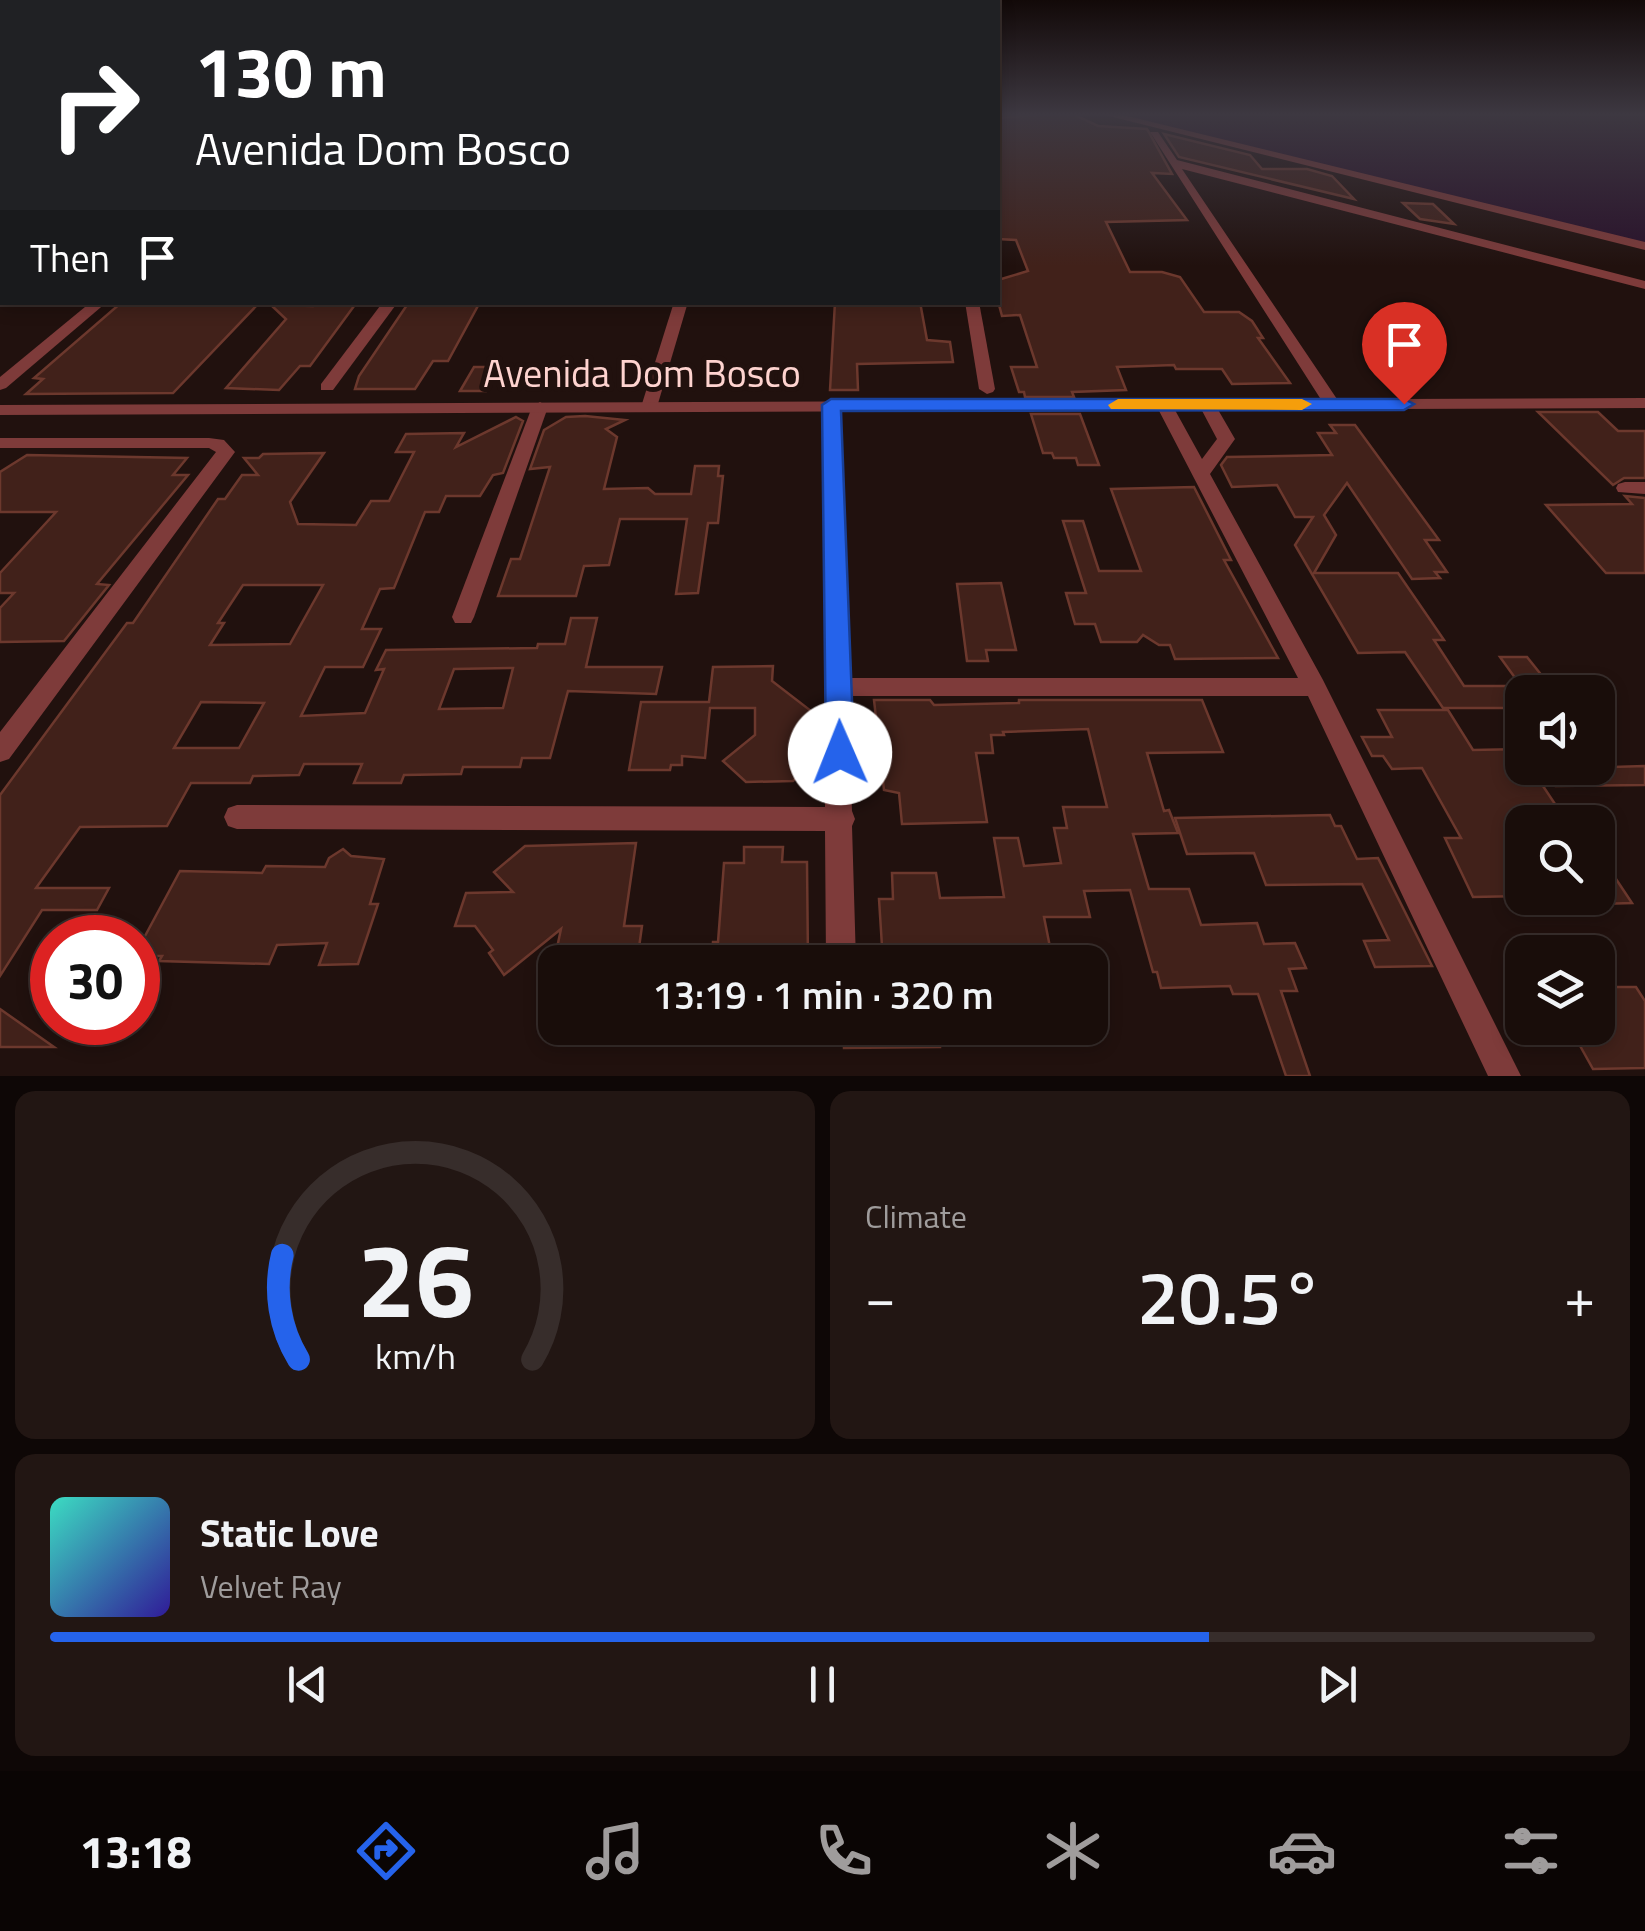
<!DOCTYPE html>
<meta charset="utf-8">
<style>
:root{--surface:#190d0a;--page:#221613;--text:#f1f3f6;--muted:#9f9c9c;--line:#372d2b;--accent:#2563eb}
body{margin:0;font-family:"Titillium Web",sans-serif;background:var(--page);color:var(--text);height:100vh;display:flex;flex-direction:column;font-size:38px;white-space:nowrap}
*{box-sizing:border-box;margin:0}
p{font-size:32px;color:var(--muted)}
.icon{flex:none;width:55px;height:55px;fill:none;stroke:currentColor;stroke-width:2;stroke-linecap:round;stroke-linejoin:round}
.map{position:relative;height:1076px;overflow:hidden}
.sheet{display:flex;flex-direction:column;gap:15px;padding:15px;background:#0e0706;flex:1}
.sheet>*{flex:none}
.guide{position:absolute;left:0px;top:0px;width:1000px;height:305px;box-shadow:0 5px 15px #0003,0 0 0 2px var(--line);background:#202124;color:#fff;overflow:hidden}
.tools{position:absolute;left:1505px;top:675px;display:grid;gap:20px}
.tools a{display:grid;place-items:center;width:110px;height:110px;border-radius:20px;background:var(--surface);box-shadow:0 5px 15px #0003,0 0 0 2px var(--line);font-size:50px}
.speed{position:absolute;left:30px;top:915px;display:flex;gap:20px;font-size:50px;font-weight:700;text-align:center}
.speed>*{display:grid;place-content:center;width:130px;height:130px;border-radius:50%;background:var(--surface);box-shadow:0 5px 15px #0003,0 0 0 2px var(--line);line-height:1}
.speed .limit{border:15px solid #d22;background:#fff;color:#111}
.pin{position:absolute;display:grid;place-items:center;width:85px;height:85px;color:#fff;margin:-102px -42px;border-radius:50% 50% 50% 0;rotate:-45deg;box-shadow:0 0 10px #0007}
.pin .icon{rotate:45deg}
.me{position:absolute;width:110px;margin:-55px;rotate:359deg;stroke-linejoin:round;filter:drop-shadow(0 0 8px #0008)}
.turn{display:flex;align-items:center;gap:35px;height:210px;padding:0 30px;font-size:45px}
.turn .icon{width:130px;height:130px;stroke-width:2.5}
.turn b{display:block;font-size:70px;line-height:85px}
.then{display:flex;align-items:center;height:95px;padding:0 30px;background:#0003;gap:20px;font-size:38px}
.big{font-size:75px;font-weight:600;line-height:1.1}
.sheet .widget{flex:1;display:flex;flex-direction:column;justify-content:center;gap:15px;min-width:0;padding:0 35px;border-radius:20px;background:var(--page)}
.sheet .dial{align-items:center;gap:0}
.dial svg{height:260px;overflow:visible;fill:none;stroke:var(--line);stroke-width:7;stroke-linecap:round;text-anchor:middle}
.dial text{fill:var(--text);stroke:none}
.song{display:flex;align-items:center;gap:30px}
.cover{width:120px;height:120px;border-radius:15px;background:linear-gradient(135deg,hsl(170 70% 55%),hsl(250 70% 35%))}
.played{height:10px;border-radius:5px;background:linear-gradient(90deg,var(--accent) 75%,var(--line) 75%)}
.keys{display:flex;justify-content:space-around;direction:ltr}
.heat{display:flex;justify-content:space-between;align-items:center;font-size:55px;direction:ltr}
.sheet .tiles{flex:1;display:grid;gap:15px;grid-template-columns:1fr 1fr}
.widget:last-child{grid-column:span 2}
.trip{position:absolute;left:538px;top:945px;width:570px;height:100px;border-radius:20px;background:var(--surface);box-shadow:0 5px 15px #0003,0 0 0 2px var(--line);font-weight:600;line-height:100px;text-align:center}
.dock{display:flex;height:160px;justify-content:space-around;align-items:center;background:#0a0504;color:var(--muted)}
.dock .icon{width:70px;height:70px}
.dock .current{color:var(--accent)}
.dock b{font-size:45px;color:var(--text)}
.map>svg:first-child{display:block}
.green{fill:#29112a}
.building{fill:#41211a;stroke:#6c382d;stroke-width:2.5;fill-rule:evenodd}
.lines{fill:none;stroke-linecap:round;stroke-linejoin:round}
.minor{fill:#7e3b3a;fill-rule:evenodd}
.tertiary{fill:#7e3b3a;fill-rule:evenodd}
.route{fill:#2563eb;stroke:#184099;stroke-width:2.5}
.slow{fill:#f59e0b}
.labels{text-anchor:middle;stroke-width:10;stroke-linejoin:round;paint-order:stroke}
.street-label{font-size:38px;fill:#fed3cf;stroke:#21110e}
</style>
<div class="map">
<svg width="1645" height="1076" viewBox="0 0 1645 1076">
<rect width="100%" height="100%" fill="#21110e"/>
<path class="green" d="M1114,115H1645V243Z"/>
<g class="building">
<path d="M1037,115H1075L1098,126L1147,129L1172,174L1152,173L1187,220L1106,222L1130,272H1162L1180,277L1204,312H1239L1252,321L1263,338H1258L1290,383L1232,384L1222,369H1176L1174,365L1117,367L1126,390L1072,392L1074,397H1025L1024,392H1019L1011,367H1037L1020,315L1002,316L998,301V280L1028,271L1016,240L998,239V118Z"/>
<path d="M1164,134L1250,155L1262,169H1307L1332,176L1354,199L1179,157Z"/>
<path d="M1403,203L1433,204L1454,224L1420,219Z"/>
<path d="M122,302H244L258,304L173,393L26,394L43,379L34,378Z"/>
<path d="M316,302H357L310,366H300L279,390L226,388L286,319L271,305L313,306Z"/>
<path d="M409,302H480L448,361H433L415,389H355L359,376Z"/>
<path d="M835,302H920L927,340L950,342L953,362L857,364L858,390H830Z"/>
<path d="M474,367H499L486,391H460Z"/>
<path d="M1538,412H1598L1618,431H1645V478H1624L1613,485Z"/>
<path d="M1031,414H1080L1099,465H1078L1076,458H1054L1052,453H1043Z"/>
<path d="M585,416L625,420L606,429L617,437L604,489L648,488L655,494H691L695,466H719L718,476H723L718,523H708L698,593L676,594L687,519H620L609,565L584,566L576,596H498L511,559H520L550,467L530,469L544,430L566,417Z"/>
<path d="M516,417L523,421L503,473L493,475L480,496H446L439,512H425L394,588L380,589L362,629H381L363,667H325L301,716L365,713L384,669L376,670L386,650L537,648L538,644H565L571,618H597L586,667H662L656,694L568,691L550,758H522L520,767H463L461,774L404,775L401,783H354L362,764H304L299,775L253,776L250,783H191L167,826L80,827L36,888H109L97,910H42L0,976V795L127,623H133L218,499H225L242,475H258L244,458H259L263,454L324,453L290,502L298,524L356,525L371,501H389L414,452H396L406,434L464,433L456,447ZM243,585H323L290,644L210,645L224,623H218ZM513,668L503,708L439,709L454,669ZM201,702L264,703L239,748H174Z"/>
<path d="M1330,425H1355L1439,540H1425L1447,572H1435L1440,578L1412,579L1347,483L1324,515L1336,535L1314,573H1398L1444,640H1434L1464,686H1521L1500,657H1527L1555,692H1525L1523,689L1522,708H1443L1405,652L1358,653L1295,545L1313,517H1295L1277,485L1232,487L1221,465L1227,457L1332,455L1318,433H1336Z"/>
<path d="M27,455L187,458L173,475H188L97,584L109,585L64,641L0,642V608L14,593H0V573L56,512H0V472Z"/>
<path d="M1194,487L1231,560H1224L1278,658L1175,659L1170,645H1159L1143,635L1137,642H1101L1095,624H1075L1066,593H1086L1063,521H1083L1099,571H1141L1111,489Z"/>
<path d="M1625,496L1645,498V573H1606L1546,505L1632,504Z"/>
<path d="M1001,583L1016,650H986L988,661H967L957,584Z"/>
<path d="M773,666L772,681L815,714L808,721V768L793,781L746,782L723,761L755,735V708H710L705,758L682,756V765H671L670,770H629L641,702H709L713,667Z"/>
<path d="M874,700H930L934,705L1019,703V700H1202L1223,752L1147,753L1164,811L1169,810L1178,833L1133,834L1149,889H1189L1201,925L1257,923L1264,944L1295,943L1306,968L1289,969L1297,991H1281L1310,1076H1286L1258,994H1233L1230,986L1161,988L1157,972H1153L1130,890L1084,891L1090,917H1044L1053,962H883L879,899H893L892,873H936L940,898L1004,897L994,838H1018L1024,866L1061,863L1054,828H1067L1063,807H1107L1088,729L1003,732L1004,735H991L993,753H976L987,822L902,824L899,793L884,790Z"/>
<path d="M1378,710H1448L1473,750L1522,749V768H1531L1567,822H1515L1522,834V896L1473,897L1445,838H1461L1422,768L1392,769L1383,756H1372L1362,737H1392Z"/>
<path d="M1598,748L1612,767L1645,766V785L1556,786V768H1598Z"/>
<path d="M1330,815L1335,826H1341L1357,859L1378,858L1432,966L1375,967L1364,941L1389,940L1362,884L1266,885L1254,853L1187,854L1175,818Z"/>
<path d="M636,843L624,926H642L637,962H554L561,929L504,975L489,953L493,950L475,926H455L466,893L513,892L494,872L525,846Z"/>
<path d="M744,847H783L782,862H807L808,962H711L713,942H718L724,863H744Z"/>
<path d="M343,849L351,856L384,859L370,904H378L358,964L319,965L327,943L277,945L269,964L159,961L162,956H138V949L180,871L262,873L266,866L325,867L329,858Z"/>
<path d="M1598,854L1616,879L1632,903L1598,904Z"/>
<path d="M1598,987H1636L1645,1001V1068L1593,1069L1574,1035L1580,1034L1576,1028H1598Z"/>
<path d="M0,1009L54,1047H0Z"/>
<path d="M843,1028H939L940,1047L844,1048Z"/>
</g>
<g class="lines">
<g class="minor">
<path d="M1150,132H1158L1177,160L1645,281V289L1182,169L1341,405L1333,410L1327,409Z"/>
<path d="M2,188V196L0,197V189Z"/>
<rect x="0" y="267" width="2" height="8"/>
<path d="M91,302H107L6,388L0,390V377Z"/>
<path d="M383,302H398L333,390H321V384Z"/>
<path d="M674,302H688L657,407L655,411H643L641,407Z"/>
<path d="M965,302H979L995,389L993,392L987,394L979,389Z"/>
<path d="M831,400L839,405L848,678H1298L1156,405L1164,400L1170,401L1202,459L1217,439L1199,405L1207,400L1213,401L1235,439L1210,474L1323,680L1521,1076H1488L1308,696H848L852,811L855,819L852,826L856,962H826L825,831L237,829L228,826L224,817L228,808L237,805L825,807L823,405Z"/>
<path d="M540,402L548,407L474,617L471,623H455L452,617L532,407Z"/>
<path d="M0,438H209L224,440L235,452L9,759L0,762V732L216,452L209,448H0Z"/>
<path d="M1625,482H1645V494L1618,492L1616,488L1618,484Z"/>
</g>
<g class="tertiary">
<path d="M1105,115H1123L1645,242V250Z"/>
<path d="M1645,398V408L0,415V405Z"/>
</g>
</g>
<linearGradient id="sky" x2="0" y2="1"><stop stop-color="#120908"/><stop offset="0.43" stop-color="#3d3841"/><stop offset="1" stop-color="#3d3841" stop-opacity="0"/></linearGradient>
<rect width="1645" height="266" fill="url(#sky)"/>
<path class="route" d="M831,399H1404L1414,404L1404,410L841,411L854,753L850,762L840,765L830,762L826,753L822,405Z"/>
<path class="slow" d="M1118,399H1302L1312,404L1302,410L1111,409L1108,405Z"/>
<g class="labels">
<g class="street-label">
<text x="642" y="387">Avenida Dom Bosco</text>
</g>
</g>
</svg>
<div class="tools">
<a><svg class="icon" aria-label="sound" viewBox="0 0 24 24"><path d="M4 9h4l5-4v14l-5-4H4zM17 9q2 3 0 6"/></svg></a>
<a><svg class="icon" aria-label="search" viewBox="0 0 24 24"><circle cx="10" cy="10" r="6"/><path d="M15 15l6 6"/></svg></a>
<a><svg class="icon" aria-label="layers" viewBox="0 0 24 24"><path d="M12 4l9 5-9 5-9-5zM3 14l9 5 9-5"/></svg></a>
</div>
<div class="speed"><div class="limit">30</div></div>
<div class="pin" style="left:1404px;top:404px;background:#d93025"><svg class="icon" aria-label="arrive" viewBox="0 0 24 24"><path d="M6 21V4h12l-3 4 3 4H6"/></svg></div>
<svg class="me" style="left:840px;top:753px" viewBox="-20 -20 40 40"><circle r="19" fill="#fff"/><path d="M0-13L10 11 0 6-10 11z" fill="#2563eb"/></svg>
<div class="trip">13:19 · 1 min · 320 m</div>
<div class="guide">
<div class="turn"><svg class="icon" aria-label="right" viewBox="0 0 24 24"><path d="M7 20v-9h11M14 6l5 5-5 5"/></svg><div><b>130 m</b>Avenida Dom Bosco</div></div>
<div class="then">Then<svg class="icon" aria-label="arrive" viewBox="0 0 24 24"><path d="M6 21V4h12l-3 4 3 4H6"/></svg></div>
</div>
</div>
<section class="sheet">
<div class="tiles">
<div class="widget dial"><svg viewBox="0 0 100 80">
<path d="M14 69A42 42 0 1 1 86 69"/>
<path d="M14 69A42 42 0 0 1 9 37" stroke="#2563eb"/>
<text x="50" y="56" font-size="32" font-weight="700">26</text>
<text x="50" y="72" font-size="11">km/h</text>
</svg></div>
<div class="widget"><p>Climate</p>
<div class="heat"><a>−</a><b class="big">20.5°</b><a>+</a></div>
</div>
<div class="widget">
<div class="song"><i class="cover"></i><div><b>Static Love</b><p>Velvet Ray</p></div></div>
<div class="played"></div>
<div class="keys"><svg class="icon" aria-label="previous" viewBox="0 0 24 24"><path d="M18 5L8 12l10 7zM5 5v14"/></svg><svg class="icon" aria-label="pause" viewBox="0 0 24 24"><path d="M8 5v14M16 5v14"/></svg><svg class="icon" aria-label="next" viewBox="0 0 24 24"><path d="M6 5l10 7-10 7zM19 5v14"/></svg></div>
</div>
</div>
</section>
<nav class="dock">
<b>13:18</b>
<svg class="icon current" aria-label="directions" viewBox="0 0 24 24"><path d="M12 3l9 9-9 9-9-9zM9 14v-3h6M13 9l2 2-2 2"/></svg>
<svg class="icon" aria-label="music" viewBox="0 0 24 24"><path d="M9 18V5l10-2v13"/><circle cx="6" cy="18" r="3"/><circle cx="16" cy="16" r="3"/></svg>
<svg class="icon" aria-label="phone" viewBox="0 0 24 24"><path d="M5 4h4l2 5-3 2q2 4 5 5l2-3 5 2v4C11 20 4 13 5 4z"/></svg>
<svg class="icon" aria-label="climate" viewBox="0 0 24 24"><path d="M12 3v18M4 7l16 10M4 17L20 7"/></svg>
<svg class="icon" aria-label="car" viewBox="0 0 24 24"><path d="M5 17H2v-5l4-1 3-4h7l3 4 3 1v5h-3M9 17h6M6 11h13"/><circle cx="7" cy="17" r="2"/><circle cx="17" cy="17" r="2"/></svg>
<svg class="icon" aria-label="filters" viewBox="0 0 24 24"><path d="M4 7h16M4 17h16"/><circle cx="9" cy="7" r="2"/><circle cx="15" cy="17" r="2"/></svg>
</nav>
